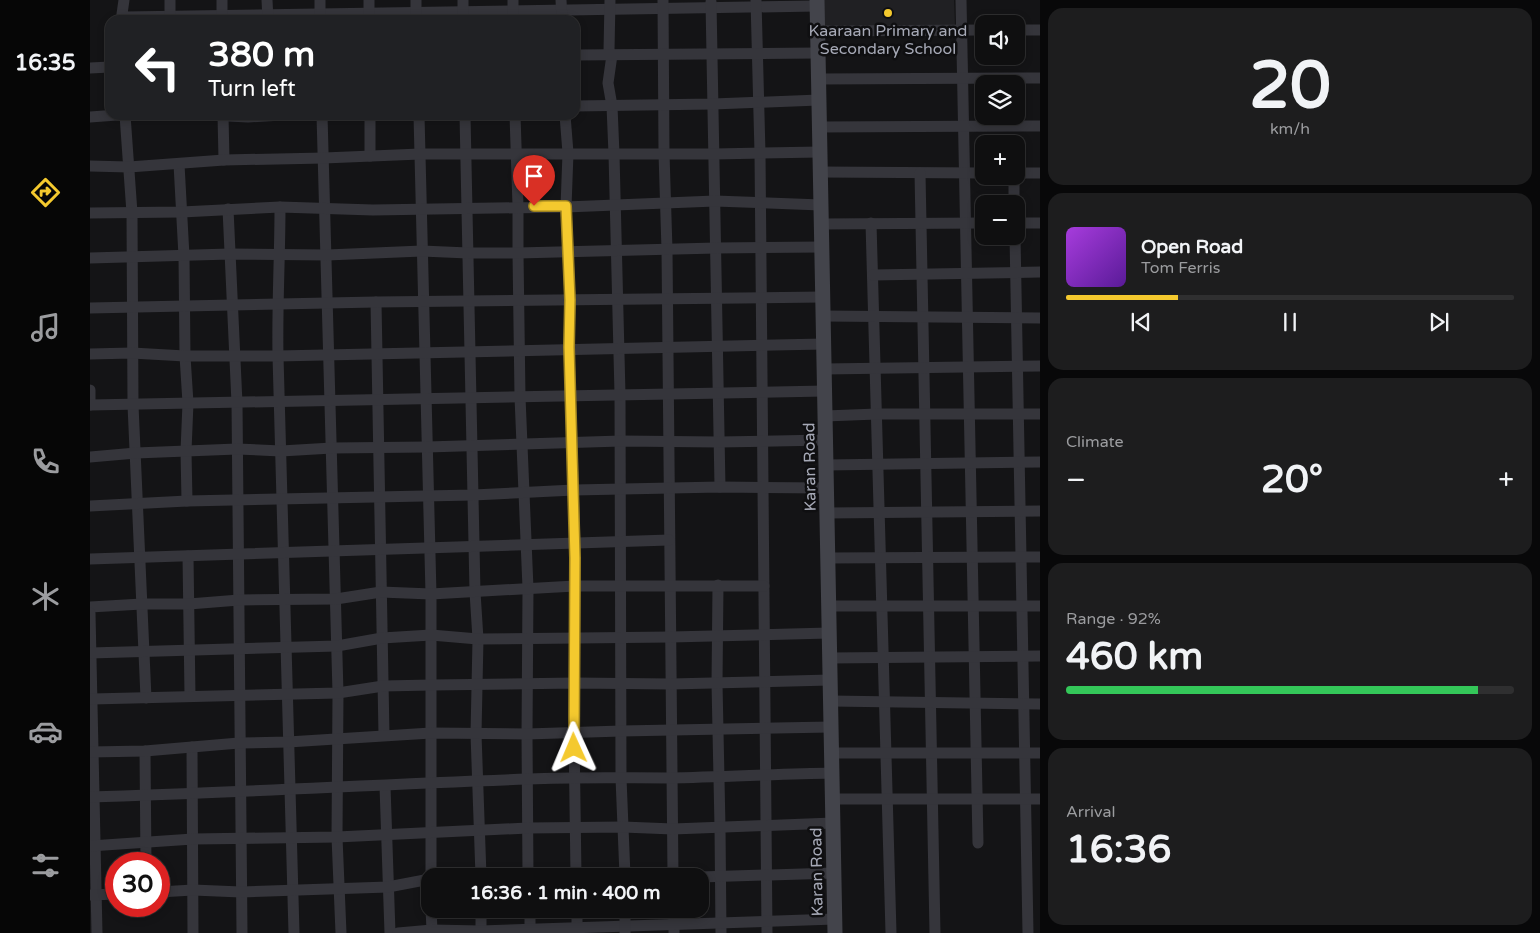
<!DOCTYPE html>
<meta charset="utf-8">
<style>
:root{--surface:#0f0f10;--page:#1d1d1e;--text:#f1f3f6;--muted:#9b9c9f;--line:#2f2f30;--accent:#f4c92e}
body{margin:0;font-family:"Varela Round",sans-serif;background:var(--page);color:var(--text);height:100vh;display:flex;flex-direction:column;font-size:19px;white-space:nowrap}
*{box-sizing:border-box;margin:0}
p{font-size:16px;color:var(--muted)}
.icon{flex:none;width:28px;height:28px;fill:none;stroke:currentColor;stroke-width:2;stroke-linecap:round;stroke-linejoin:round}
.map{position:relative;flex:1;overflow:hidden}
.drawer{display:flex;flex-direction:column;gap:8px;padding:8px;background:#080809;width:500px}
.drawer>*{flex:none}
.guide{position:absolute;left:15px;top:15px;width:475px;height:105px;border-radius:15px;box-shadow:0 2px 8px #0003,0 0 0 1px var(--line);background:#202124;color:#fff;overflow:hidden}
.buttons{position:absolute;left:885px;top:15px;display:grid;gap:10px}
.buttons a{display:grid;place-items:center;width:50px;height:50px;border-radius:10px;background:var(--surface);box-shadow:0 2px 8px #0003,0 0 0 1px var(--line);font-size:25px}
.speed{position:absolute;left:15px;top:852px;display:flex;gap:10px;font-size:25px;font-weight:700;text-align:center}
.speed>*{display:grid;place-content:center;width:65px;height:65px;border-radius:50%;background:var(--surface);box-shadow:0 2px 8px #0003,0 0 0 1px var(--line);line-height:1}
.speed .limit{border:8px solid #d22;background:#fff;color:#111}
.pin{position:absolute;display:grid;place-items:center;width:42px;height:42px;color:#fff;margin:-51px -21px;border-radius:50% 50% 50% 0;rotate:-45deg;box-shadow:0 0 5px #0007}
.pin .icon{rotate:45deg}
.me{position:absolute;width:55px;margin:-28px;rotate:359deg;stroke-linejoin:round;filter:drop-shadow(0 0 4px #0008)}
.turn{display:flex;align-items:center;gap:18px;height:105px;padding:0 20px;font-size:22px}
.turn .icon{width:65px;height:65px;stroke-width:2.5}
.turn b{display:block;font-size:35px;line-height:42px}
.big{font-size:38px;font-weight:700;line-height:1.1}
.drawer .card{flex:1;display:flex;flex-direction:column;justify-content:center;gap:8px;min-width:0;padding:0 18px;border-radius:15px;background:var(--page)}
.drawer .dial{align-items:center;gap:0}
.dial b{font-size:65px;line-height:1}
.song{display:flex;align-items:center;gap:15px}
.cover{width:60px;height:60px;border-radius:8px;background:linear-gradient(135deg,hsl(280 70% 55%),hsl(270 70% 35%))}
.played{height:5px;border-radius:2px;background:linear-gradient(90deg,var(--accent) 25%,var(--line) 25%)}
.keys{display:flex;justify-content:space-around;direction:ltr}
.heat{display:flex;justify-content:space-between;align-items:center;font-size:28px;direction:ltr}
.charge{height:8px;border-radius:4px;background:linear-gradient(90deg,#34c759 92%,var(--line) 0)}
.trip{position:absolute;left:331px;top:868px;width:288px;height:50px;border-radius:15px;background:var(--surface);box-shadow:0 2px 8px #0003,0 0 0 1px var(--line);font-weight:700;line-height:50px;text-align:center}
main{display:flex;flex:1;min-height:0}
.tab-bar{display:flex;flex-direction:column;width:90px;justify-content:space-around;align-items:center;background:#060606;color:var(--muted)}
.tab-bar .icon{width:35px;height:35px}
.tab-bar .on{color:var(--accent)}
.tab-bar b{font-size:22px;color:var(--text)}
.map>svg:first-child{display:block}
.built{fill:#202023}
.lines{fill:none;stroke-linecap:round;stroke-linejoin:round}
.street{stroke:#35353b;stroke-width:11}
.secondary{stroke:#43444b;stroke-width:15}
.route-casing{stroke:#9f831e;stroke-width:12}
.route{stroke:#f4c92e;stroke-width:9}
.poi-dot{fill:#f4c92e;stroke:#0f0f11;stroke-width:2}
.labels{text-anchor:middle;stroke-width:5;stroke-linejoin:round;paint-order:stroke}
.poi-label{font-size:16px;fill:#a6a9b6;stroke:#0f0f11}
.street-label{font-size:16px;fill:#a6a9b6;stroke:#0f0f11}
</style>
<main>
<nav class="tab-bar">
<b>16:35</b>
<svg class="icon on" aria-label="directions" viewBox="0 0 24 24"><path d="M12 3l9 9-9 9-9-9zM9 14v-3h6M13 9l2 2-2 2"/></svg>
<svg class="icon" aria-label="music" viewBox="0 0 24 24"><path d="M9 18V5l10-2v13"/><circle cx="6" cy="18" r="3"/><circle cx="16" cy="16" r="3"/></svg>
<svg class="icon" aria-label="phone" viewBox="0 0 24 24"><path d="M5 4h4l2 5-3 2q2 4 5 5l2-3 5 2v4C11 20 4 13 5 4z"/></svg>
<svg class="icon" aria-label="climate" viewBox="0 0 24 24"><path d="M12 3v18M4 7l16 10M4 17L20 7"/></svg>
<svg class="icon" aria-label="car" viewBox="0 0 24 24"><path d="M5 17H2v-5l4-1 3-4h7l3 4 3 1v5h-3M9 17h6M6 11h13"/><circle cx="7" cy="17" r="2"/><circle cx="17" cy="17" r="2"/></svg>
<svg class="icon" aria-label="filters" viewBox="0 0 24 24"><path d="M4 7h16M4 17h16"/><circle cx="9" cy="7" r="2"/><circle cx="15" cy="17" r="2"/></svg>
</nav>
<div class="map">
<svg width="950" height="933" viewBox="0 0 950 933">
<rect width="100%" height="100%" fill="#141416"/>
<path class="built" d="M732,0H864L865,26L732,29Z"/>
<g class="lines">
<g class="street">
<path d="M34,0L32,14L36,17L727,6"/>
<path d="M80,0V17"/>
<path d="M132,0V20"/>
<path d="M177,0L178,20"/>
<path d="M230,0V20"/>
<path d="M279,0V20"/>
<path d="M326,0V18"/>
<path d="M373,0V20"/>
<path d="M423,0V20"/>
<path d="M471,0L472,20"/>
<path d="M520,0L519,51L522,55L518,83L522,106L524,154L530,394L531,778L535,876"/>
<path d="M573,0L574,153L577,250L583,876"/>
<path d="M666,0L670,153L677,933"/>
<path d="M871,0L888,843"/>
<path d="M621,2L630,487"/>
<path d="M926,30H950"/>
<path d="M728,31L894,30"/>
<path d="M485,55L728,53"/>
<path d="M0,68L20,67"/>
<path d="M729,79L950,78"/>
<path d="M485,106L623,104L729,100"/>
<path d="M35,115L42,213L43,405L56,698"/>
<path d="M117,115L158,117L192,115"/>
<path d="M133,115L134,160"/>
<path d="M232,115L248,693L247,837L251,933"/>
<path d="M280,115V156"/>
<path d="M329,115L341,594V876"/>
<path d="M375,115L385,592L388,639L386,734L391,876"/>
<path d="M425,115L428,206V253L430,397L438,588L437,734L438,876"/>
<path d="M475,115L478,153L476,207L480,299L479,347L485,543L484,733L486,876"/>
<path d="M0,117L27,115"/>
<path d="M729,127L950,126"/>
<path d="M89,164L94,256L95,356L98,403L96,451L97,501"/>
<path d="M0,166L39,167L134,160L234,158L330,154H624L730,152"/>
<path d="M730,172L894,173"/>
<path d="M830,173L845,933"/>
<path d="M926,173H950"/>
<path d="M924,176V204"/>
<path d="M190,207C190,257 187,306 188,356L204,933"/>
<path d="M138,209L147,403L152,933"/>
<path d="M0,213L92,212L190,207L283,210L476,207L625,201L731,205"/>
<path d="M781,223L801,933"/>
<path d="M926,223H950"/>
<path d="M731,224L894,223"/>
<path d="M925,236L938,933"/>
<path d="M0,258L140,254L237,255L332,251L378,253H428L626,248L732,247"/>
<path d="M783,275L950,272"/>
<path d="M286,302L294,735"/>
<path d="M0,308L286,302L733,297"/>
<path d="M733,316L950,318"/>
<path d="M0,354L42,353L95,356H188L734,344"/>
<path d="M734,369L950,366"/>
<path d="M0,390V405"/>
<path d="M0,405L735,391"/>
<path d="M735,416L787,414H950"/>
<path d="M0,457L46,453L147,449L191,451L242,448L337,447L531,441L629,442L736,440"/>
<path d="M736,465L950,462"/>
<path d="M0,506L97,501L383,495L484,490L630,487L736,488"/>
<path d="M737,513L950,511"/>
<path d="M98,556L100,696"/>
<path d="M738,558L950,557"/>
<path d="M0,559L579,540"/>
<path d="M628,585L627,683L630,827L631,933"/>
<path d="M739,606H950"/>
<path d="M0,607L52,604H99L149,600L246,599L291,592L341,594L485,586H674"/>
<path d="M0,613L7,933"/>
<path d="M0,653L247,646L292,638L341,635L388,639L581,637L739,633"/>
<path d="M740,658L950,656"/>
<path d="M2,699L248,693L293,686L342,685L485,683L581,684L740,680"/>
<path d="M741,701L950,704"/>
<path d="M102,747L103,933"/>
<path d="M55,751L56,864"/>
<path d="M0,752L55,751L149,743L198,742L341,733L437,734L531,731L741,727"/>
<path d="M742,753H950"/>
<path d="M295,786L300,933"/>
<path d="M0,797C146,793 292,784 439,779C485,777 532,778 579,778C633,777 687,774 742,773"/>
<path d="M743,799H950"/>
<path d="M0,846L103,839L247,837L438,828L533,827L583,829L743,823"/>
<path d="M610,877L744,873"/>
<path d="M69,892L103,890L151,892L298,887L340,879"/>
<path d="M1,895L26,894"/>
<path d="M341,909L342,930"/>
<path d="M391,909V933"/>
<path d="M440,909V933"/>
<path d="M487,909V933"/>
<path d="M584,909V933"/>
<path d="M308,933L342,930L391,931L745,919"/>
<path d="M535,933V909"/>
</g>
<path class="secondary" d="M727,0L745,933"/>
</g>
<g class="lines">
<g class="route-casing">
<path id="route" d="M444,206H476L480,300L479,347L485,558L484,748"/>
</g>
<use href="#route" class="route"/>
</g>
<circle class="poi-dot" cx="798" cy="13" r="5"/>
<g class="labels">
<g class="poi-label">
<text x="798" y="36">Kaaraan Primary and<tspan x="798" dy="18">Secondary School</tspan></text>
</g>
<g class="street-label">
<text transform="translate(719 467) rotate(-91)" y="6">Karan Road</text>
<text transform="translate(726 872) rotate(-91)" y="6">Karan Road</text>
</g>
</g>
</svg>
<div class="buttons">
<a><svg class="icon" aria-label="sound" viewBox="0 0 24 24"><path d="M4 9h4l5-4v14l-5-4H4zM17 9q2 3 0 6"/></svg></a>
<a><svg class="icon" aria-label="layers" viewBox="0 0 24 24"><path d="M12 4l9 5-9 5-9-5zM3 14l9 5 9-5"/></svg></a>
<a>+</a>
<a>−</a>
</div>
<div class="speed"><div class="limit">30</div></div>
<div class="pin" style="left:444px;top:206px;background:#d93025"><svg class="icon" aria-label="arrive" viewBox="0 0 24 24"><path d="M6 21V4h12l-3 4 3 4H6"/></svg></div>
<svg class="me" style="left:484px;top:748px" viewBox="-20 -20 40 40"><path d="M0-17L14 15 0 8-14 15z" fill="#f4c92e" stroke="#fff" stroke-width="4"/></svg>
<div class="trip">16:36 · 1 min · 400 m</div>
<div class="guide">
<div class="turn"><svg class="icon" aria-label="left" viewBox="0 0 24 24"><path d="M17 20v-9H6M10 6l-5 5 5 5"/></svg><div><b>380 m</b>Turn left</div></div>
</div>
</div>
<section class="drawer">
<div class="card dial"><b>20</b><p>km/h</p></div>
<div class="card">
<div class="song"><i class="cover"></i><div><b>Open Road</b><p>Tom Ferris</p></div></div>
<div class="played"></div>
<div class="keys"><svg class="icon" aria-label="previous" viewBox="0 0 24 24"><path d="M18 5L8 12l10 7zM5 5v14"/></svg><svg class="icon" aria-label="pause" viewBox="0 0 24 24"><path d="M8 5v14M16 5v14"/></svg><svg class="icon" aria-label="next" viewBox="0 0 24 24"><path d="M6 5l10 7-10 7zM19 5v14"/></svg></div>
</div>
<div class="card"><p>Climate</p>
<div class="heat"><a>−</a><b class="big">20°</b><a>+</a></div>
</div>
<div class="card"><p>Range · 92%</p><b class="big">460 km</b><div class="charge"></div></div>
<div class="card"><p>Arrival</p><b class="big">16:36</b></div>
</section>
</main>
